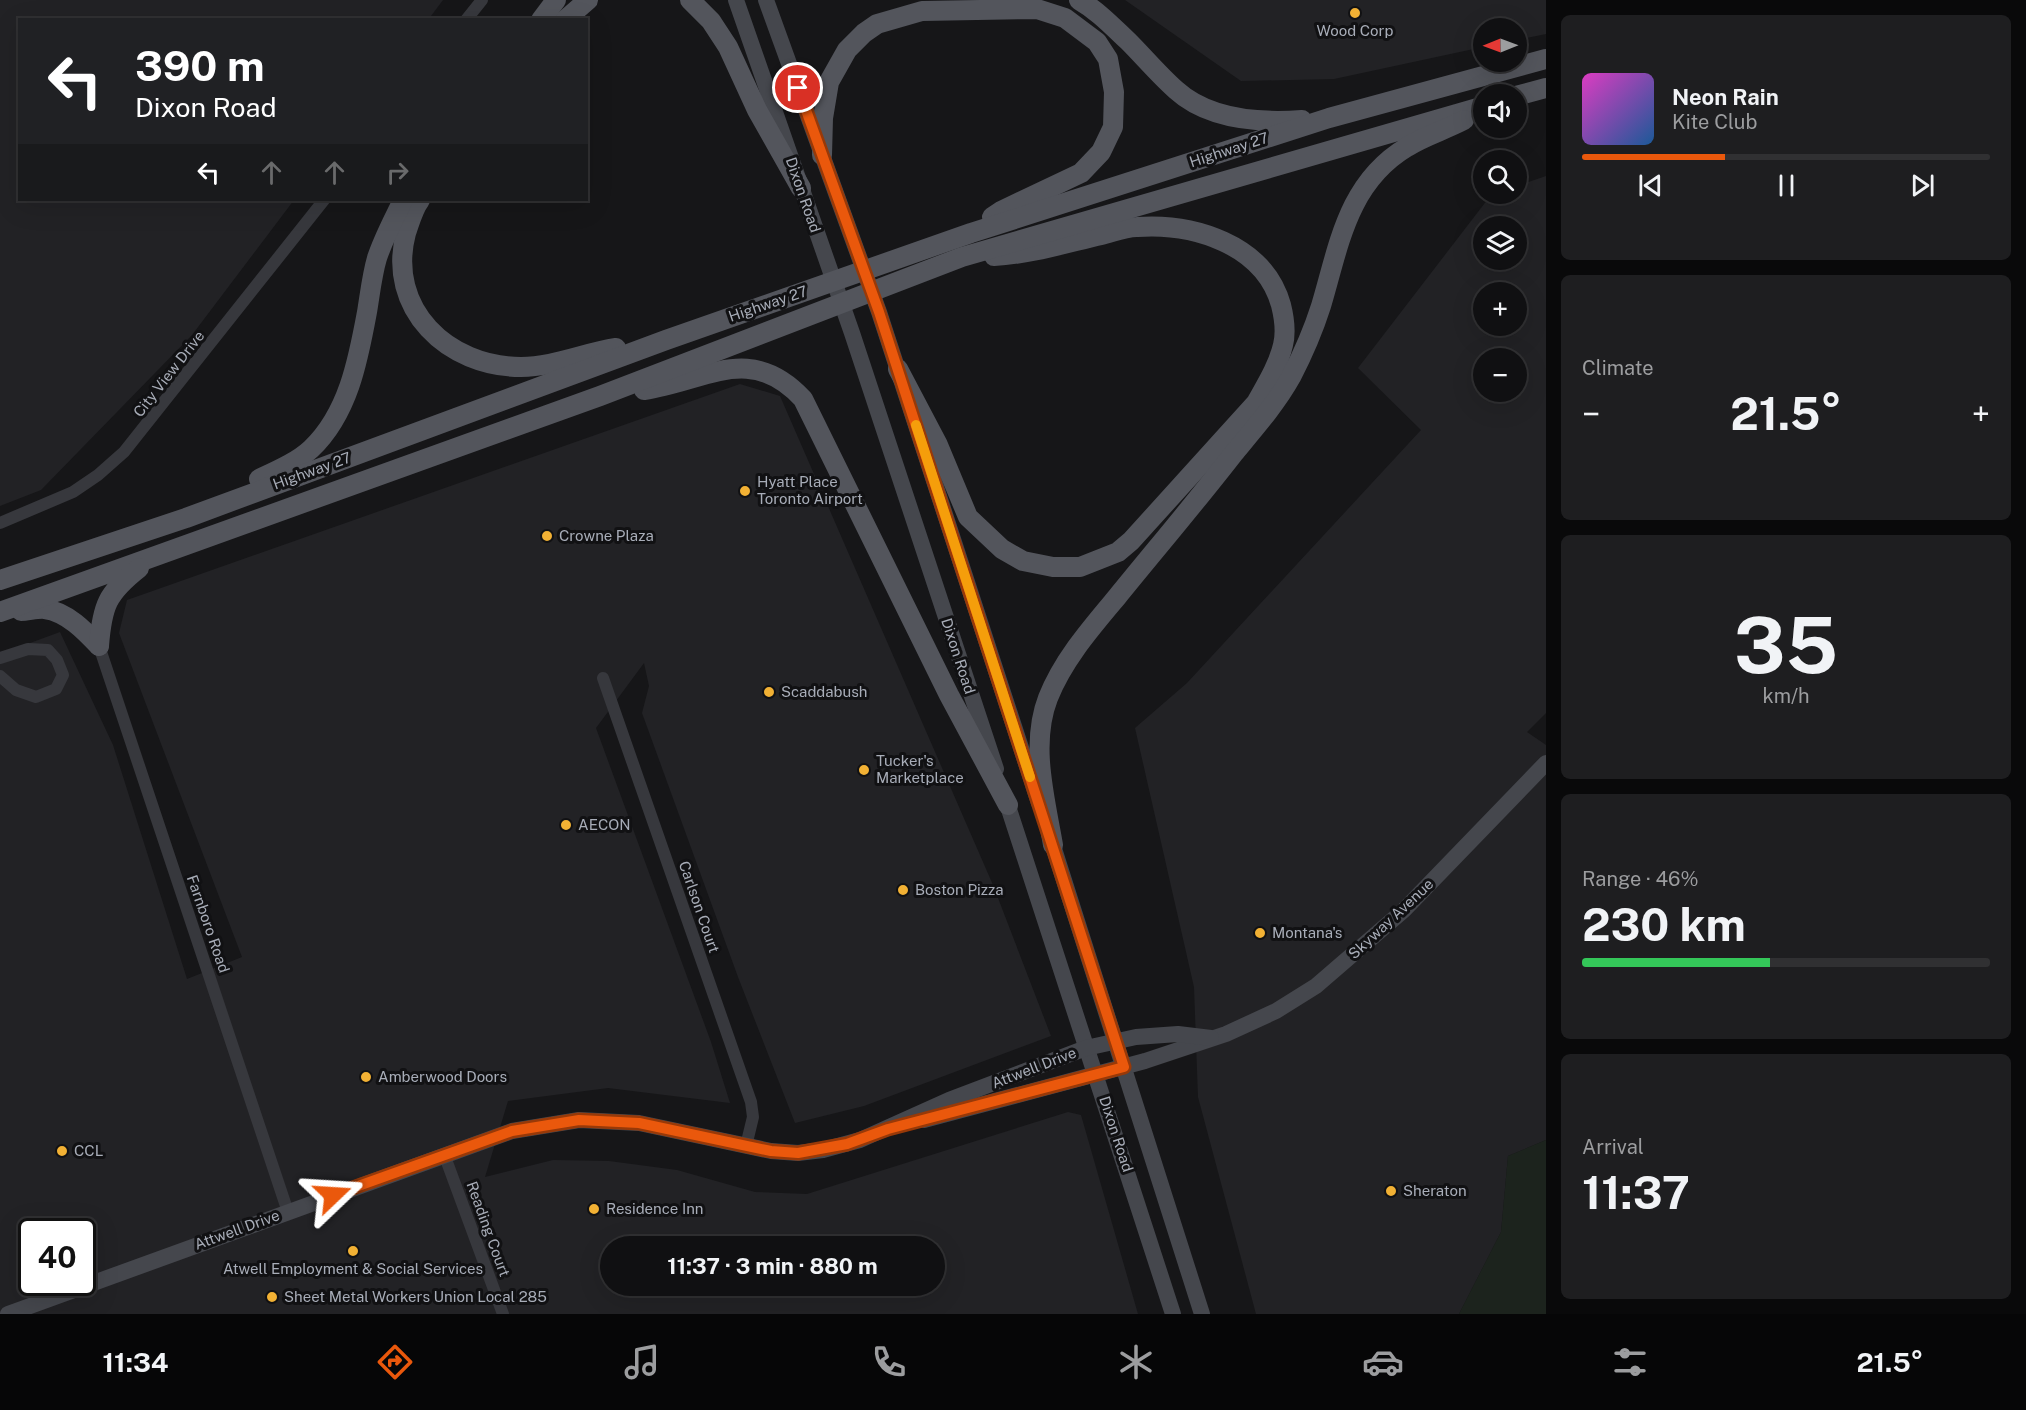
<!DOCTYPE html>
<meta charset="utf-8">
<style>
:root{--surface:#101012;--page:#1e1e20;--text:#f1f3f6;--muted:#9c9d9f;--line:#303032;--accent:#ea580c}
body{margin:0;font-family:"Public Sans",sans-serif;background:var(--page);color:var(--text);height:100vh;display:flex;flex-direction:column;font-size:22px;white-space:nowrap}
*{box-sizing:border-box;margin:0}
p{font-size:20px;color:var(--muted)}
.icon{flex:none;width:33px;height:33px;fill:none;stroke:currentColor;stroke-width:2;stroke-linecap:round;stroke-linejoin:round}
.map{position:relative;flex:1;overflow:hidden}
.drawer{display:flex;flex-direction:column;gap:15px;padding:15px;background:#09090a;width:480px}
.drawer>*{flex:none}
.top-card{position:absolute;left:18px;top:18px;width:570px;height:183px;border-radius:0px;box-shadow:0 6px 24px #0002,0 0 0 2px var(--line);background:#202124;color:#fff;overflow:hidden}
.needle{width:39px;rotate:269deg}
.tools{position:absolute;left:1473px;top:18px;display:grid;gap:12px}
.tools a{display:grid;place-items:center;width:54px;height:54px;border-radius:50%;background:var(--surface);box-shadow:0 6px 24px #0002,0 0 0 2px var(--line);font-size:30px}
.speed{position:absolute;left:18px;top:1218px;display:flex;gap:12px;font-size:30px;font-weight:700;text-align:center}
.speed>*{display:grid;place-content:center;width:78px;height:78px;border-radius:50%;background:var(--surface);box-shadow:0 6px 24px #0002,0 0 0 2px var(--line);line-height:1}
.speed .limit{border:3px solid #111;border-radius:9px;background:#fff;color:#111}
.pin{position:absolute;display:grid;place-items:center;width:51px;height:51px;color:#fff;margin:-26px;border:3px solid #fff;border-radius:50%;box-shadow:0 2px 6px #0007}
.me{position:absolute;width:66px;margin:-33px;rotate:70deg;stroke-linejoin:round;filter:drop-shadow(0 0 4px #0008)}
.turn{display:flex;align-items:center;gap:21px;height:126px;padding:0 18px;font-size:27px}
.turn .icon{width:78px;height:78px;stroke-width:2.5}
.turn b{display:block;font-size:42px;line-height:51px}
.lanes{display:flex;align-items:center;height:57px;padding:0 18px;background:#0003;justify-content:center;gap:30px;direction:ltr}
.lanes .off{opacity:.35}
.big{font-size:45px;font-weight:700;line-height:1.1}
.drawer .widget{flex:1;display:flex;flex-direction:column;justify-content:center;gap:9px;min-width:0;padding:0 21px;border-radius:9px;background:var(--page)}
.drawer .dial{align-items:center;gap:0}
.dial b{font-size:78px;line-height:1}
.song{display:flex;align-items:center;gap:18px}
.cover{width:72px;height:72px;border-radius:9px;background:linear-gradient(135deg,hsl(310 70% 55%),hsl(210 70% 35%))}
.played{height:6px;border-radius:3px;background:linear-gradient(90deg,var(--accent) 35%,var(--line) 35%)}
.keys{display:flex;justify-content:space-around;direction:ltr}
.heat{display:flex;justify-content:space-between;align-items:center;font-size:33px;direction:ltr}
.charge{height:9px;border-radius:4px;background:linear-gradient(90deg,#34c759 46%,var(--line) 0)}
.trip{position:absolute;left:600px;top:1236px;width:345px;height:60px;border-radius:30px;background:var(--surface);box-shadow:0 6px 24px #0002,0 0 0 2px var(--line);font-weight:700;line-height:60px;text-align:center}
.dock{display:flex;height:96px;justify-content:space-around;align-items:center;background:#060607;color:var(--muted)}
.dock .icon{width:42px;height:42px}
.dock .active{color:var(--accent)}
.dock b{font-size:27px;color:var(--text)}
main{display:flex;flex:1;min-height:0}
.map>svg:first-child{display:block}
.built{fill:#222225;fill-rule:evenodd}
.green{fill:#1c231d}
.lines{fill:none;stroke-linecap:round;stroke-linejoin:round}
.street{stroke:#37383d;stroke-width:12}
.secondary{stroke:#45474d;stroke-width:16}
.primary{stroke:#53555c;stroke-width:20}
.route-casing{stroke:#983908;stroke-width:15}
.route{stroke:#ea580c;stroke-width:10}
.slow{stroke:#f59e0b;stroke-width:10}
.poi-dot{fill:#f2b134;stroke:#111113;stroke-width:2}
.labels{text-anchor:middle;stroke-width:6;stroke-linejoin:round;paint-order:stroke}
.poi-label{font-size:15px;fill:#a8adb8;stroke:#111113;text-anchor:start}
.street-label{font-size:15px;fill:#a8adb8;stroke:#111113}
</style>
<main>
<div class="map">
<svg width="1546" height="1314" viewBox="0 0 1546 1314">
<rect width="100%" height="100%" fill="#161618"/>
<g class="built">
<path d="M0,0H443L428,20H20V200H294L192,335L41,490L0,506Z"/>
<path d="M1125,0H1546V34L1517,40L1516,28H1484L1483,47L1334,79L1241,81Z"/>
<path d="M1546,176V713L1527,732L1546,745V1140L1508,1156L1501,1232L1459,1314H1256L1198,1097L1194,987L1135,728L1187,683L1421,430L1358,368L1491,195L1516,194L1517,186ZM1484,226H1516V260H1484ZM1484,292H1516V326H1484ZM1484,358H1516V392H1484Z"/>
<path d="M740,384L780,396L993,885L1051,1036L864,1106L795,1123L738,977L642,713L649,686L644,663L596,728L711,1042L730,1103L608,1088L508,1101L485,1177L553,1160L609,1161L677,1170L755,1192L807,1194L1068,1112L1081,1115L1138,1314H0V654L60,632L113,745L187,979L242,957L119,633L127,600ZM32,1232H82V1282H32ZM610,1246H934V1286H610Z"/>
</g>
<path class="green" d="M1546,1140V1314H1459L1501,1232L1508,1156Z"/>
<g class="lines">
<g class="street">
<path d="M466,20L482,0"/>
<path d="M0,523L73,492L98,475L124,452L324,200"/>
<path d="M99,646L288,1212"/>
<path d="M0,658L28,649L48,650L57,660L63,675L56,689L36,697L16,690L0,676"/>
<path d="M603,678L751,1102L753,1117L746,1146"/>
<path d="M444,1154L503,1314"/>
</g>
<g class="secondary">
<path d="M736,0L852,333L996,769"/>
<path d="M766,0L879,312L1039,803"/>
<path d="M1004,794L1173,1314"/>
<path d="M1049,833L1202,1314"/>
<path d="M924,1120L1145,1061L1226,1034L1276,1011L1316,986L1404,910L1546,763"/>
<path d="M8,1314L512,1131L579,1120L639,1123L771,1151L798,1153L823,1150L860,1140L949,1100L1086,1048L1136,1037L1178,1034L1211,1038"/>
</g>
<g class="primary">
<path d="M690,0L711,21L728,47L757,110L801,188"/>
<path d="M1079,0C1098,11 1112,26 1128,41C1144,57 1159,75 1176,90C1209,120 1260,123 1302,120"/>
<path d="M541,20L556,0"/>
<path d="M565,20L588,0"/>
<path d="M1516,96L1546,88"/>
<path d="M822,155L823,118L829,82L847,50L864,33L877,24L922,11L1037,9L1065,18L1097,42L1108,59L1114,92L1113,127L1101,152L1081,173L1001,211L992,217"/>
<path d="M420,200C413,209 410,222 406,233C386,309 448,367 521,367C553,367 584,353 616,348"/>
<path d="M898,369L938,445L968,517L1002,549L1023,561L1053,567H1080L1118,552L1131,541L1256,403C1266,385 1278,366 1283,345C1286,333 1284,317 1281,305C1264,244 1193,223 1137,227C1125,227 1113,232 1101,235C1066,243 1031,254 994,256"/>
<path d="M644,390C706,381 750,342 803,399L949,695L1008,805"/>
<path d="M259,479C276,471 297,462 311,449C348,414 358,361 367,312C370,294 372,275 377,258C384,237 394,219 403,200"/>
<path d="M0,580L186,518L666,340L971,233L1329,118L1546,59"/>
<path d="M21,611C28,611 38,608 45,609C67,612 85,631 99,646"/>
<path d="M0,612L600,396L962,257L1484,106"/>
<path d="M99,646C102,606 107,593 139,568"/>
<path d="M1053,845C1045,798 1030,744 1048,698C1063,660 1091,628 1117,597C1156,549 1196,502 1234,453C1254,429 1276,404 1291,377C1302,356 1314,328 1321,306C1339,246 1347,183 1407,147C1424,136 1445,130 1464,120"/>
</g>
</g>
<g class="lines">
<g class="route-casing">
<path id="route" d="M333,1195L512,1131L579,1120L639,1123L771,1151L798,1153L847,1144L888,1129L1124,1067L879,312L798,88"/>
</g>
<use href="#route" class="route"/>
<path class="slow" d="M916,425L1030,777"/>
</g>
<g class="poi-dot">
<circle cx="1355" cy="13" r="6"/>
<circle cx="745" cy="491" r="6"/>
<circle cx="547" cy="536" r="6"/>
<circle cx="769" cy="692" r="6"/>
<circle cx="864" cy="770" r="6"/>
<circle cx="566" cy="825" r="6"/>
<circle cx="903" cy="890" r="6"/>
<circle cx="1260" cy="933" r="6"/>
<circle cx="366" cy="1077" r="6"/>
<circle cx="62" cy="1151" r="6"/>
<circle cx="1391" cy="1191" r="6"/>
<circle cx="594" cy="1209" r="6"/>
<circle cx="353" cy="1251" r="6"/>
<circle cx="272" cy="1297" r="6"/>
</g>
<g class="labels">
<g class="poi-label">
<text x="1355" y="36" text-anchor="middle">Wood Corp</text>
<text x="757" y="487">Hyatt Place<tspan x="757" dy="17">Toronto Airport</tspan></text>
<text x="559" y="541">Crowne Plaza</text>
<text x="781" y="697">Scaddabush</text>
<text x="876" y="766">Tucker's<tspan x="876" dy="17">Marketplace</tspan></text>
<text x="578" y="830">AECON</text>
<text x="915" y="895">Boston Pizza</text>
<text x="1272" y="938">Montana's</text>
<text x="378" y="1082">Amberwood Doors</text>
<text x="74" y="1156">CCL</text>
<text x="1403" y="1196">Sheraton</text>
<text x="606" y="1214">Residence Inn</text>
<text x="353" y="1274" text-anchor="middle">Atwell Employment &amp; Social Services</text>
<text x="284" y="1302">Sheet Metal Workers Union Local 285</text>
</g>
<g class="street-label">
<text transform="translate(1229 150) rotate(-18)" y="5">Highway 27</text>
<text transform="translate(803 195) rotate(71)" y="5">Dixon Road</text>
<text transform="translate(768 304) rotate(-19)" y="5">Highway 27</text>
<text transform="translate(169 374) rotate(-52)" y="5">City View Drive</text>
<text transform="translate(312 471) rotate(-20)" y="5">Highway 27</text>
<text transform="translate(958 656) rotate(72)" y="5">Dixon Road</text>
<text transform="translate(699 907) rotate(71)" y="5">Carlson Court</text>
<text transform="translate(1391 919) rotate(-43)" y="5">Skyway Avenue</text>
<text transform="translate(208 924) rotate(71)" y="5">Farnboro Road</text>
<text transform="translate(1034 1068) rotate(-21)" y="5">Attwell Drive</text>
<text transform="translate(1116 1134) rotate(72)" y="5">Dixon Road</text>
<text transform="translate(488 1229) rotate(70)" y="5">Reading Court</text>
<text transform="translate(237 1230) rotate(-20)" y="5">Attwell Drive</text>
</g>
</g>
</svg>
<div class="tools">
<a><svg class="needle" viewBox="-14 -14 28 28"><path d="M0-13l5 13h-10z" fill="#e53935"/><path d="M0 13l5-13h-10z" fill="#9c9d9f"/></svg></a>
<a><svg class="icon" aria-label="sound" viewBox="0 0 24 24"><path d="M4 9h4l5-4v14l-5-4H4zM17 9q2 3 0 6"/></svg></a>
<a><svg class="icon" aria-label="search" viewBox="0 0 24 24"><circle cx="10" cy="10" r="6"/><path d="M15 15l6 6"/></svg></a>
<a><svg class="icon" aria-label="layers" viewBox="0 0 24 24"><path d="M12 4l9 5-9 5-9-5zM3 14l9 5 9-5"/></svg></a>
<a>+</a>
<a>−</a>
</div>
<div class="speed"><div class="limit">40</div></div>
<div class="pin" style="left:798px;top:88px;background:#d93025"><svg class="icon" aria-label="arrive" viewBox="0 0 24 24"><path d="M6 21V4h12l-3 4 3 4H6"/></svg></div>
<svg class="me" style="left:333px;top:1195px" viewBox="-20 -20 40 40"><path d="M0-17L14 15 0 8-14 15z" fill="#ea580c" stroke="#fff" stroke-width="4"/></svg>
<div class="trip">11:37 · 3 min · 880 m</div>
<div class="top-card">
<div class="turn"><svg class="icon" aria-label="left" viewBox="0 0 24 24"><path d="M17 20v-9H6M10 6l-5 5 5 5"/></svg><div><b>390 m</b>Dixon Road</div></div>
<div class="lanes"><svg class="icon" aria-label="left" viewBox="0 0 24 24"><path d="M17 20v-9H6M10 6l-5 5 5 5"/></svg><svg class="icon off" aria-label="ahead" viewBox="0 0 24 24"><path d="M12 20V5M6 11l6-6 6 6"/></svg><svg class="icon off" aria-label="ahead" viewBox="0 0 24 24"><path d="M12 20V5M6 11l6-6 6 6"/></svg><svg class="icon off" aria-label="right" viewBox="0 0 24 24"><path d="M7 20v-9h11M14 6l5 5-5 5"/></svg></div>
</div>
</div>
<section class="drawer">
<div class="widget">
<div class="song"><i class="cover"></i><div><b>Neon Rain</b><p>Kite Club</p></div></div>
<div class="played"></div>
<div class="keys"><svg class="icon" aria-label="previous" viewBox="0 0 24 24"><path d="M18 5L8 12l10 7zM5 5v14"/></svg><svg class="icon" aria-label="pause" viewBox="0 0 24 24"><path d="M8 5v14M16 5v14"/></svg><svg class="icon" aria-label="next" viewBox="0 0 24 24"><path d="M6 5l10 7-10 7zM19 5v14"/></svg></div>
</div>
<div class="widget"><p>Climate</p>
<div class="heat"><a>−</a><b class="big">21.5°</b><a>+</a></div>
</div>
<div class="widget dial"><b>35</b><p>km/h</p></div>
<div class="widget"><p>Range · 46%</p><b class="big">230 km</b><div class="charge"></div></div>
<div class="widget"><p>Arrival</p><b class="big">11:37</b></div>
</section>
</main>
<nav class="dock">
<b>11:34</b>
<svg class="icon active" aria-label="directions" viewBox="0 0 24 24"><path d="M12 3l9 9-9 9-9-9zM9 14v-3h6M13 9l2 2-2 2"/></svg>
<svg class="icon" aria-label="music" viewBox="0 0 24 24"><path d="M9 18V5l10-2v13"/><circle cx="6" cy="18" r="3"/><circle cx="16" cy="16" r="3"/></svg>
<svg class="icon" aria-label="phone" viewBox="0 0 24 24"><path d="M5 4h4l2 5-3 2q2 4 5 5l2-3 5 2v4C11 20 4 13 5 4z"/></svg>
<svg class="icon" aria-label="climate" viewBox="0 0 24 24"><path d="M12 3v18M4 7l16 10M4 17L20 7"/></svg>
<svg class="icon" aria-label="car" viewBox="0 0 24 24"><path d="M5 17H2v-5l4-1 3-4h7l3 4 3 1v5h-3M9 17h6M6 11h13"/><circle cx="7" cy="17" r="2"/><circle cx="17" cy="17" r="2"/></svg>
<svg class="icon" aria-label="filters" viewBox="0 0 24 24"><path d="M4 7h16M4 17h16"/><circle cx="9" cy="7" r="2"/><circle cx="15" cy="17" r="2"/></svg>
<b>21.5°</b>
</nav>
